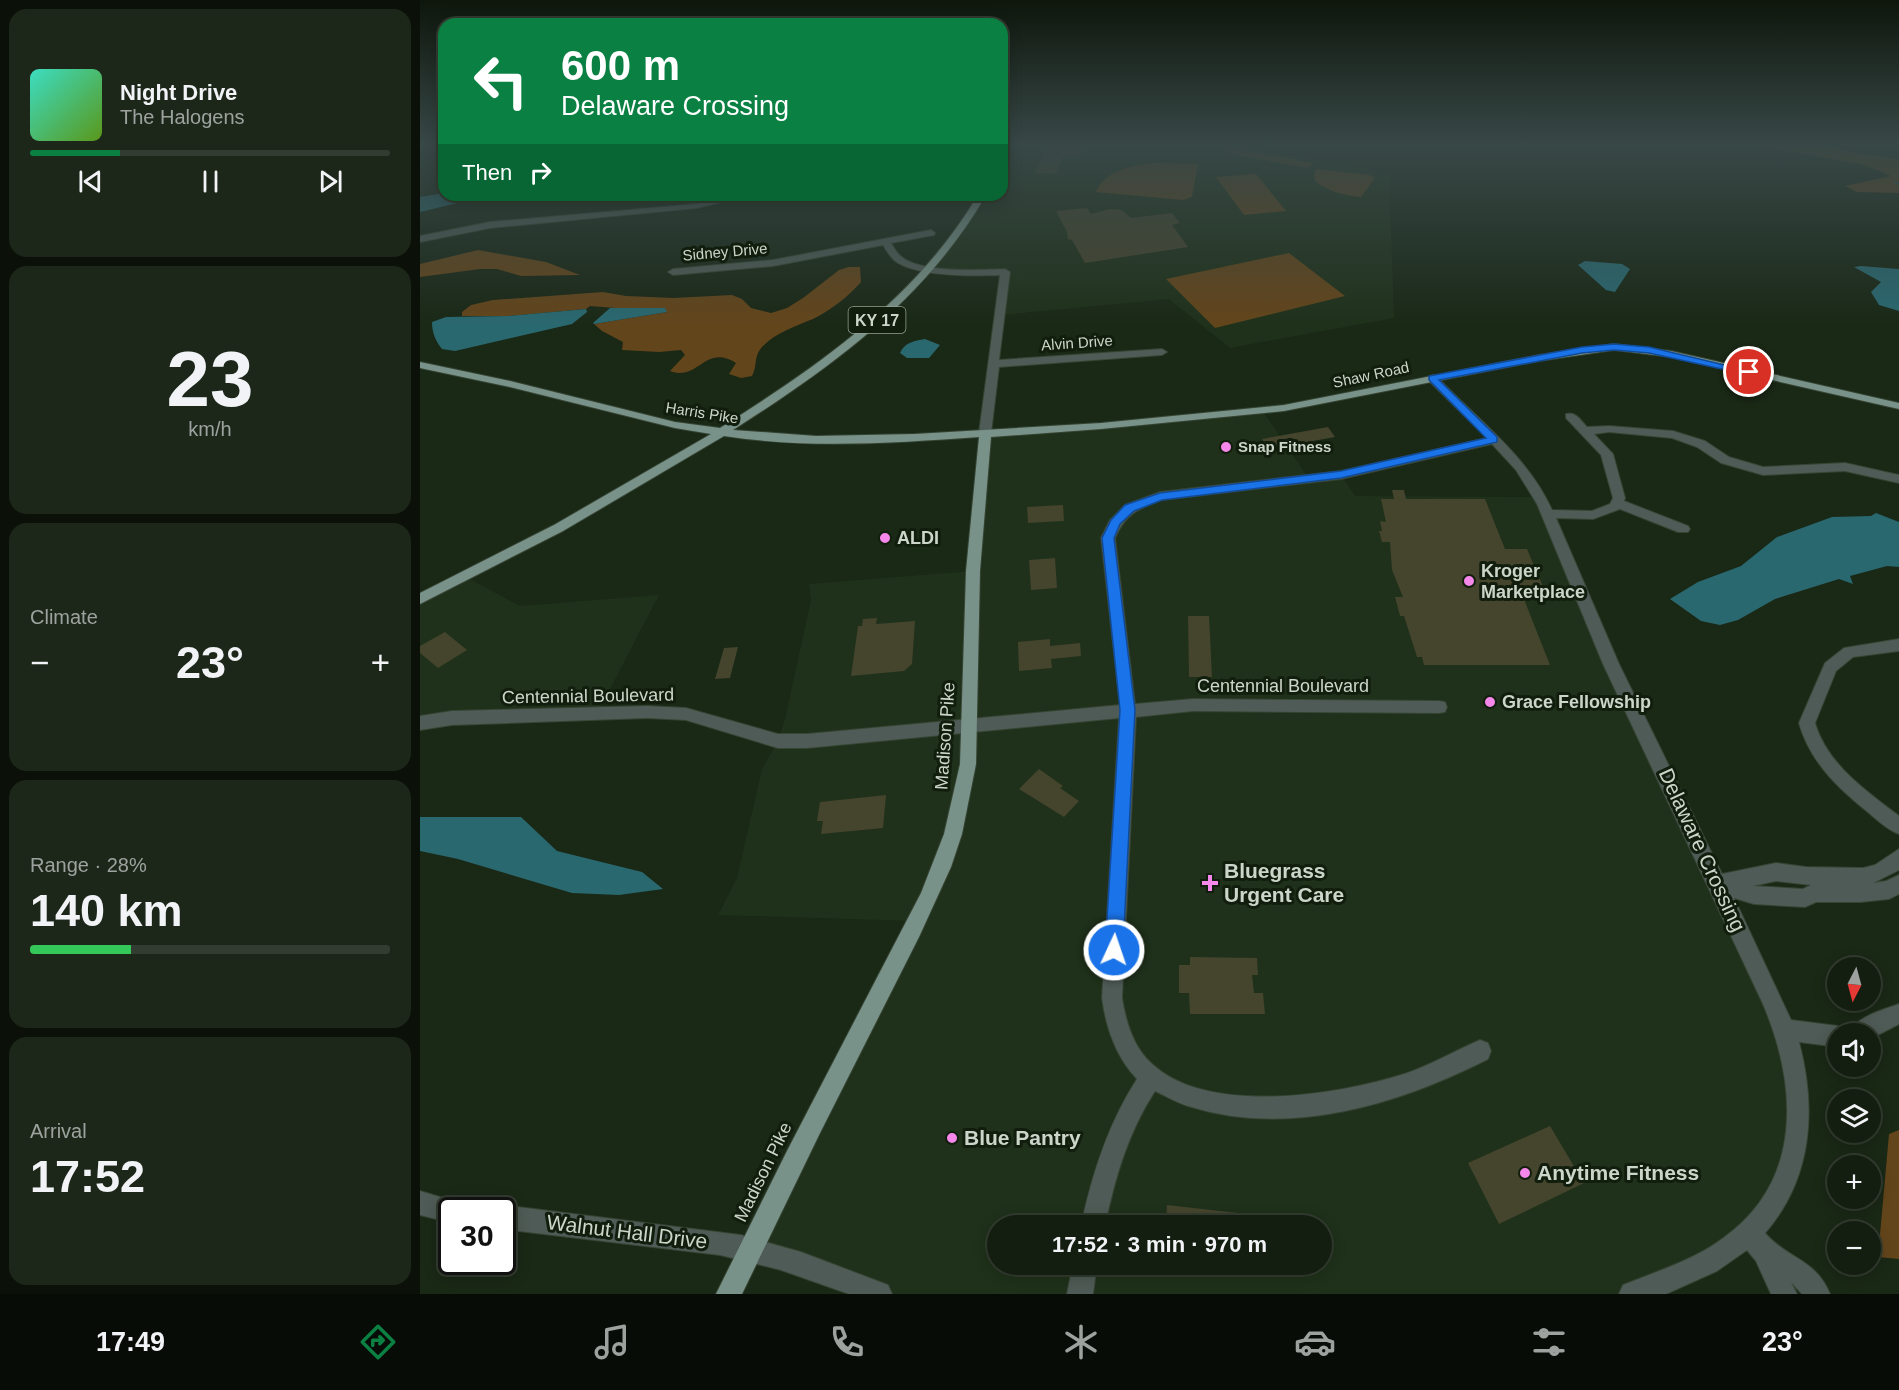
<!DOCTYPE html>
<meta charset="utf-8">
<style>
:root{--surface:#141e10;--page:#1d2719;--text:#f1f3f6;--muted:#9da29f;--line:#333c30;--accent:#0b8043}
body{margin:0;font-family:Helvetica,sans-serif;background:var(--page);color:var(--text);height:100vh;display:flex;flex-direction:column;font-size:22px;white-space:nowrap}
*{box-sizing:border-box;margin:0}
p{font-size:20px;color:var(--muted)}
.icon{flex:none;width:33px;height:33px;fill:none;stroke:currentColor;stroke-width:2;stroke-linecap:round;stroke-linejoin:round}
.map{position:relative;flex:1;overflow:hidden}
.details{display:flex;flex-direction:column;gap:9px;padding:9px;background:#0b1009;width:420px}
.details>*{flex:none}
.top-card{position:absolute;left:18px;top:18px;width:570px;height:183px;border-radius:18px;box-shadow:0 3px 15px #0003,0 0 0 2px var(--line);background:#0b8043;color:#fff;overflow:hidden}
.needle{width:39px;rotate:186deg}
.controls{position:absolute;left:1407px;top:957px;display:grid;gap:12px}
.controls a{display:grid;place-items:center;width:54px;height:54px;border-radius:50%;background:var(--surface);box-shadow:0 3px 15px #0003,0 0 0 2px var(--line);font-size:30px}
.speed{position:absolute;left:18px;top:1197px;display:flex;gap:12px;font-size:30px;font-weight:700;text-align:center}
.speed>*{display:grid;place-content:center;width:78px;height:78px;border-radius:50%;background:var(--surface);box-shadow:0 3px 15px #0003,0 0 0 2px var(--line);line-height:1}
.speed .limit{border:3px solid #111;border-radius:9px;background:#fff;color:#111}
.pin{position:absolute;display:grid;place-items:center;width:51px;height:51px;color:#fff;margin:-26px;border:3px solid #fff;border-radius:50%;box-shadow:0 2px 6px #0007}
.me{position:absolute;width:66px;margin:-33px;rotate:3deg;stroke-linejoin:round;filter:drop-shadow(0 0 4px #0008)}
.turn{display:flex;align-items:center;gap:21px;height:126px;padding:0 24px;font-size:27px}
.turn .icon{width:78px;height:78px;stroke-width:2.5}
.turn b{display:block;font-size:42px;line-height:51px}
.then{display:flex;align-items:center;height:57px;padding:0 24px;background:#0003;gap:12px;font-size:22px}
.big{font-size:45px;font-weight:600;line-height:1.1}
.details .tile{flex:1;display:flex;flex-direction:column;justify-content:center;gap:9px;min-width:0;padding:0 21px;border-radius:18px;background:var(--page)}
.details .dial{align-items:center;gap:0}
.dial b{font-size:78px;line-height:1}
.song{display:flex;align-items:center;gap:18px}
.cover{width:72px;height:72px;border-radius:9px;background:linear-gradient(135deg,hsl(170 70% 55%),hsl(90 70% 35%))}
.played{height:6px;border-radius:3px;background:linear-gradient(90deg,var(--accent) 25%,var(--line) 25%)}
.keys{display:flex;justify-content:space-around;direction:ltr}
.heat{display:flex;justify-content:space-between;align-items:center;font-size:33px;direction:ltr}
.charge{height:9px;border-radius:4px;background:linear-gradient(90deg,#34c759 28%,var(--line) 0)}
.trip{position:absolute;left:567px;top:1215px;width:345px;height:60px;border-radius:30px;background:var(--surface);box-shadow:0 3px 15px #0003,0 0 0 2px var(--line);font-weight:600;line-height:60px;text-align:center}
.dock{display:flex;height:96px;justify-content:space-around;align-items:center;background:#080c06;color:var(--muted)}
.dock .icon{width:42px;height:42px}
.dock .active{color:var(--accent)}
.dock b{font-size:27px;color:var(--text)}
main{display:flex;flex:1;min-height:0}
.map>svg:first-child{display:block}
.built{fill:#1f311a;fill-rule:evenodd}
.green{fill:#63451b}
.water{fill:#2a6870}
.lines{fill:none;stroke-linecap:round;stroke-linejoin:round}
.stream{stroke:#2a6870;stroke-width:1.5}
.building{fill:#45442d}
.minor-casing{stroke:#364433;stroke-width:2}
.major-casing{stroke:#364433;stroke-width:2}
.minor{fill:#4f5b56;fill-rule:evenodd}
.major{fill:#799289;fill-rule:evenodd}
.route{fill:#1a73e8;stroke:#114b97;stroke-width:1.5}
.poi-dot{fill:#f788eb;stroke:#111e0d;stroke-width:2}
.labels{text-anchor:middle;stroke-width:6;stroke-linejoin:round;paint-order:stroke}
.far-street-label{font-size:15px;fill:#ccd5c9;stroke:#111e0d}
.far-poi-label{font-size:15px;font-weight:bold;fill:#ccd5c9;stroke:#111e0d;text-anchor:start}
.shield{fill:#111e0d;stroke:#949e91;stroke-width:1.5}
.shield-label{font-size:16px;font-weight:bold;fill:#ccd5c9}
.poi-label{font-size:18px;font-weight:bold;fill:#ccd5c9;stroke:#111e0d;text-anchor:start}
.street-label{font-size:18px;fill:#ccd5c9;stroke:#111e0d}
.near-street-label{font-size:21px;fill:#ccd5c9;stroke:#111e0d}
.near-poi-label{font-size:21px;font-weight:bold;fill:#ccd5c9;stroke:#111e0d;text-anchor:start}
</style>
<main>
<section class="details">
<div class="tile">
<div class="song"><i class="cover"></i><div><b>Night Drive</b><p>The Halogens</p></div></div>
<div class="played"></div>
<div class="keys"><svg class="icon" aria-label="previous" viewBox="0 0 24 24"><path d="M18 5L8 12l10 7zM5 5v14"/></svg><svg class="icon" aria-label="pause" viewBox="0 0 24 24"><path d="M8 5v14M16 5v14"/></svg><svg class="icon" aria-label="next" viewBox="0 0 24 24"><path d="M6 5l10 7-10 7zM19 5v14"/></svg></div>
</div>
<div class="tile dial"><b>23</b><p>km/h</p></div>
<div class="tile"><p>Climate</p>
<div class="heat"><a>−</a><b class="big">23°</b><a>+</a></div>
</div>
<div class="tile"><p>Range · 28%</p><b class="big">140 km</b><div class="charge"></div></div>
<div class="tile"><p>Arrival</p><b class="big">17:52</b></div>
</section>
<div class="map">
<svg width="1479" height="1294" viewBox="0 0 1479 1294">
<rect width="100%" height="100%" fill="#1a2816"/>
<g class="built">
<path d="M588,145H819L969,173L974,318L810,348L749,299L580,315L585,272L565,273L513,268L562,195H582V157Z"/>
<path d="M842,410L890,480L921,475L935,496L1120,497L1359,1016L1378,1109L1341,1222L1212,1294H459L330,1249L496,921L298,915L317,878L342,769L358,741L365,719L391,600L389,584L553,571L565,433ZM578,1226H902V1264H578Z"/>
<path d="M46,577L100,606L239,595L177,714L0,723V599Z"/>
</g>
<g class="green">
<path d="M1334,145H1397L1479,160V193L1437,192L1425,186L1471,176L1445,165Z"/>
<path d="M811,148L894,163L888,168L805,153Z"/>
<path d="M736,163L778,164L772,197L763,200L676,192C687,168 713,166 736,163Z"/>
<path d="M896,169L949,175L955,178L941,197C923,195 909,192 895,181L894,176Z"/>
<path d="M836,174L866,211L824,215L796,177Z"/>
<path d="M58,250L126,262L160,275L101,276L77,269H60L0,277V264Z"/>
<path d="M869,253L925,296L795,328L746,279Z"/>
<path d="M429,267H440L441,282C428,297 411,310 393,319C376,326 357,332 343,346C333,356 338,365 332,376L321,378L309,374L316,363C284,343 279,382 250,371L265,355L261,350L239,352L202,350L203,342L182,331L174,324L247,312L170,306L166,309L88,316H42V312L51,305L73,300L183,292L206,296L253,298L312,295L322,299L331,308L351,313L367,308L383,298L419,270Z"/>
<path d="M1479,1130V1259L1458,1257L1469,1134Z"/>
</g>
<g class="water">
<path d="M24,193V195H71L0,212V197Z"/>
<path d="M1165,261L1202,264L1210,269L1195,292L1186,290L1158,265Z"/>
<path d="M1441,266L1479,269V311L1459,305L1451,292L1461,282L1434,267Z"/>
<path d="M190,308H245L247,312L174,324L173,323Z"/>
<path d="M166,309L167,312L152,324L35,351L22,349C15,340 12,332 12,322L26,317L88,316Z"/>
<path d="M505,339L520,345L509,358H487L480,353C485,342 494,341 505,339Z"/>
<path d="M1456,513L1479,522V567L1467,566L1430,576L1433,584L1419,579L1355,599L1318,620L1300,625L1281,621L1250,599L1278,582L1321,566L1357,537L1412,517L1451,516Z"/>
<path d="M0,817H101L137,851L222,872L243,889L199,895L152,893L38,859L0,851Z"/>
</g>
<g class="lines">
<path class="stream" d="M1475,183L1479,184"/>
</g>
<g class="building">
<path d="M628,145H660L659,148H662L659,156H643L636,174L615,173Z"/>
<path d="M667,208L671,214L690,209L702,210L711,218L752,213L760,223L752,225L768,247L665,263L652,240L648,239L647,232L636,211Z"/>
<path d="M908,427L915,437L848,449L842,439Z"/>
<path d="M972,490H984L986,499H1065L1085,549H1107L1124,589H1100L1130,665H1004L1002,657H997L984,616H980L975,597H983L972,570L970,542H962L959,531H962L960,521L966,522L961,499H974Z"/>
<path d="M643,505L644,521L608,523L607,507Z"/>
<path d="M635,558L637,588L611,590L609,560Z"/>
<path d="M768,616H789L792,677H769Z"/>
<path d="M457,618L456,624L495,621L492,664L484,671L431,676L438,626H442L443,619Z"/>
<path d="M25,632L47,650L18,668L0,653V646Z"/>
<path d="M630,639V646L660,643L661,656L631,659L632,668L599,671L598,642Z"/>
<path d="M318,647L310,678L295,679L304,648Z"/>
<path d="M619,769L643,786L640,788L659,801L644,817L599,789Z"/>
<path d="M466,795L463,828L401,834L403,821H397L400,802Z"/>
<path d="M770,957L837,958L838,975H832L834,993H843L845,1014H770L769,993H759V965H770Z"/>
<path d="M1130,1126L1164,1183L1079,1224L1048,1163Z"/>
<path d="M747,1205L818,1213L817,1226H746Z"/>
</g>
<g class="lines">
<g class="minor-casing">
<g id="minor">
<path d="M0,145H11L0,149Z"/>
<path d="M317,195H332L277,208L70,228L0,242V236L70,222L277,204Z"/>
<path d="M511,230L515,233L514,235L471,243C474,248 477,254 483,258C504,273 559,270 585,269L590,272L579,360L742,349L747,352L742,355L579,367L571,433L565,436L559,433L580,275C553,276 502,277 478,263C471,259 467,251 463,245L353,266L253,275L248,272L253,269L353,260Z"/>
<path d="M1012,375L1016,376C1057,419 1107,455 1132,510L1172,511L1190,504L1193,498L1181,455L1146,418V414C1156,411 1161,421 1167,427L1189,426L1253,431L1285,441L1309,457L1343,467L1425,463L1479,475V483L1425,471L1343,475L1301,463L1277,447L1252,438L1189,432L1174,434L1193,454L1205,498L1204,501L1268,526L1270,529L1268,532H1258L1200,509L1173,519L1136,518L1199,664L1302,874L1356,863L1386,867L1443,868L1455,865L1479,849V870L1453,883L1466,881L1479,875V894L1469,899L1441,902H1396L1385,907L1334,904L1314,898L1371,1020L1418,1026L1425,1030L1427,1034H1418V1047L1379,1042C1397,1110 1392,1179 1345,1233C1367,1259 1395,1258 1410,1294H1382L1371,1282L1377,1294H1351L1336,1261L1327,1250L1297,1271L1246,1294H1199L1203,1285C1237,1271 1272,1261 1302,1239C1383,1182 1378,1087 1343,1004L1183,664L1117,504L1096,470L1072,444L921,479L742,500C718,509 706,513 695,538L715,704L773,699L1019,701L1025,702L1027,707L1025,712L1019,713L773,711L716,717L702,998C706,1022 713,1047 732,1064C788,1116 918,1095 984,1074C1011,1065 1034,1051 1060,1040L1068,1043L1071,1051L1068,1059C978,1105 868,1138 768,1106C757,1103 746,1096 735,1091C708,1133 695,1177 685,1226H661C672,1174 688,1124 717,1079C696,1057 686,1028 682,998L699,718L387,748H358L266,720L227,718L32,725L0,730V716L32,711L227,706L266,708L358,734H387L700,705L681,538L690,520L705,505L740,492L921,471L1067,438L1008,380L1007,378ZM1356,881L1391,885L1383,889L1333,886Z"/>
<path d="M1479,639V651L1433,657L1416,671L1395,723C1407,764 1446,791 1479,816V834C1468,830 1458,821 1449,813C1418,788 1390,762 1379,723L1405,663L1424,648Z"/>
<path d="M1479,1004V1024L1450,1039V1034H1429C1436,1016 1463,1010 1479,1004Z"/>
<path d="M0,1191L40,1203L44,1210H32V1223L0,1215Z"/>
<path d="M82,1205L321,1235L381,1252L468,1285L472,1294H429L361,1270L300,1255L82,1229V1210H73Z"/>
<path d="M653,1264H677L673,1294H647Z"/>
</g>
</g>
<g class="major-casing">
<g id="major">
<path d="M584,145H592L586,157L582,159Z"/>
<path d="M558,195H566C505,300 413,366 313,430L396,436L495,434L681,423L864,405L1119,355L1194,344L1251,351L1479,403V409L1251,357L1194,350L1119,361L864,411L681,429L571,437L560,571L556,764L542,834L531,867L499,937L400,1133L322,1294H296L367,1151L501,893L524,834L540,764L546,571L559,437C474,443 388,449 304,436L143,531L0,604V593L134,525L291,434L255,428L90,387L0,368V362L90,381L255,422L300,428C400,365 497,298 558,195Z"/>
</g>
</g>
<use href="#minor" class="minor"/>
<use href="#major" class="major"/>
</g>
<linearGradient id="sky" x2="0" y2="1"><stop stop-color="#0e160c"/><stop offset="0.44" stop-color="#384847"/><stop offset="1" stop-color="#384847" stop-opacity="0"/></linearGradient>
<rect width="1479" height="326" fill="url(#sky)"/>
<path class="route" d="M1194,344L1229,347L1334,372L1329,375L1229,353L1194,350L1162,353L1019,380L1077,437V442L921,478L742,500L714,511L700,524L694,538L715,710L703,950L700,957L694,959L687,957L685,950L700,710L682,538L691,520L705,505L740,493L921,471L1066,438L1009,380V376L1162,347Z"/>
<g class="poi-dot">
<circle cx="806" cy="447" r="6"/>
<circle cx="465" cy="538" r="6"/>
<circle cx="1049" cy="581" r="6"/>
<circle cx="1070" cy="702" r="6"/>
<path d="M787 874h6v6h6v6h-6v6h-6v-6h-6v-6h6z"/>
<circle cx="532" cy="1138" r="6"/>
<circle cx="1105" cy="1173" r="6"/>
</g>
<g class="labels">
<g class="far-street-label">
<text transform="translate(305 252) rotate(-5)" y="5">Sidney Drive</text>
<text transform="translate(657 343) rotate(-4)" y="5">Alvin Drive</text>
<text transform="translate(951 375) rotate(-12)" y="5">Shaw Road</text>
<text transform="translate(282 413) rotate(9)" y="5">Harris Pike</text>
</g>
<g class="far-poi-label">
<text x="818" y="452">Snap Fitness</text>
</g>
<rect class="shield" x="428.5" y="307" width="57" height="26" rx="4.5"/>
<g class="shield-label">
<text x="457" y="326">KY 17</text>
</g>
<g class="poi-label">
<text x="477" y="544">ALDI</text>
<text x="1061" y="577">Kroger<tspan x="1061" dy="21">Marketplace</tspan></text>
<text x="1082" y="708">Grace Fellowship</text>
</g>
<g class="street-label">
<text x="863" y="692">Centennial Boulevard</text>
<text transform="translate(168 696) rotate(-1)" y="6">Centennial Boulevard</text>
<text transform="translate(525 736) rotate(-86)" y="6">Madison Pike</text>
<text transform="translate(343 1172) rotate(-64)" y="6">Madison Pike</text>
</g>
<g class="near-street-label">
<text transform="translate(1282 850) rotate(65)" y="7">Delaware Crossing</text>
<text transform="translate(207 1232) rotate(7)" y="7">Walnut Hall Drive</text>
</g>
<g class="near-poi-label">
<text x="804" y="878">Bluegrass<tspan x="804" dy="24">Urgent Care</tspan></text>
<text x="544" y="1145">Blue Pantry</text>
<text x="1117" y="1180">Anytime Fitness</text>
</g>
</g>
</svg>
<div class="controls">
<a><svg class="needle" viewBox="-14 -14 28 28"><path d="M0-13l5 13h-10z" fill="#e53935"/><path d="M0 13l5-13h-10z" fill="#9da29f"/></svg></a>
<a><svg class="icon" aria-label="sound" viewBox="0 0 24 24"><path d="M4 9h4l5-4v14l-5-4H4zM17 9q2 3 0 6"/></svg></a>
<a><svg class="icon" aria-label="layers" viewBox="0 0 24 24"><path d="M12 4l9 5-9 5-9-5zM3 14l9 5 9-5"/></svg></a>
<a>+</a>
<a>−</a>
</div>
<div class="speed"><div class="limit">30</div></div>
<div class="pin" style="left:1329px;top:372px;background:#d93025"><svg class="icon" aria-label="arrive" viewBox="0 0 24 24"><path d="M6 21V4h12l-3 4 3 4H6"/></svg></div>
<svg class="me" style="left:694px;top:950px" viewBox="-20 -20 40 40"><circle r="17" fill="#1a73e8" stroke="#fff" stroke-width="3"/><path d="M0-11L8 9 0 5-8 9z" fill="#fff"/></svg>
<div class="trip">17:52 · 3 min · 970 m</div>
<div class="top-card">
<div class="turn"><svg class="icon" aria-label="left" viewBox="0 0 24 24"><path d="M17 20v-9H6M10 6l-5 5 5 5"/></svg><div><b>600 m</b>Delaware Crossing</div></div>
<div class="then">Then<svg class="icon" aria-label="right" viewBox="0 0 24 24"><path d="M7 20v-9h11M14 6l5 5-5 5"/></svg></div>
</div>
</div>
</main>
<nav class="dock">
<b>17:49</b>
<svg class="icon active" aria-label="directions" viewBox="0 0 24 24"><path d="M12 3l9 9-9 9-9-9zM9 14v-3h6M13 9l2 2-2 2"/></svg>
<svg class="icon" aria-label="music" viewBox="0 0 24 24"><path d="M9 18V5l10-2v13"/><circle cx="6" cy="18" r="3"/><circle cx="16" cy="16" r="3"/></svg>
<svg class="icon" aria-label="phone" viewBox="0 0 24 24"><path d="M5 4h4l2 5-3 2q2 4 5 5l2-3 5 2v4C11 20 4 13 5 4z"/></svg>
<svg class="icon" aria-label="climate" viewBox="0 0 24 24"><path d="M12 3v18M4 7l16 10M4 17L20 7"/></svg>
<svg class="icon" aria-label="car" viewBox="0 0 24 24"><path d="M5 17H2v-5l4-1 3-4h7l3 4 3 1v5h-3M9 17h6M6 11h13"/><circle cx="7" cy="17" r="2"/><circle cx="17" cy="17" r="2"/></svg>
<svg class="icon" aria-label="filters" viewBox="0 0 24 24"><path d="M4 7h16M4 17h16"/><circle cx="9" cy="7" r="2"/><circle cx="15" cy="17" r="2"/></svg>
<b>23°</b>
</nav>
